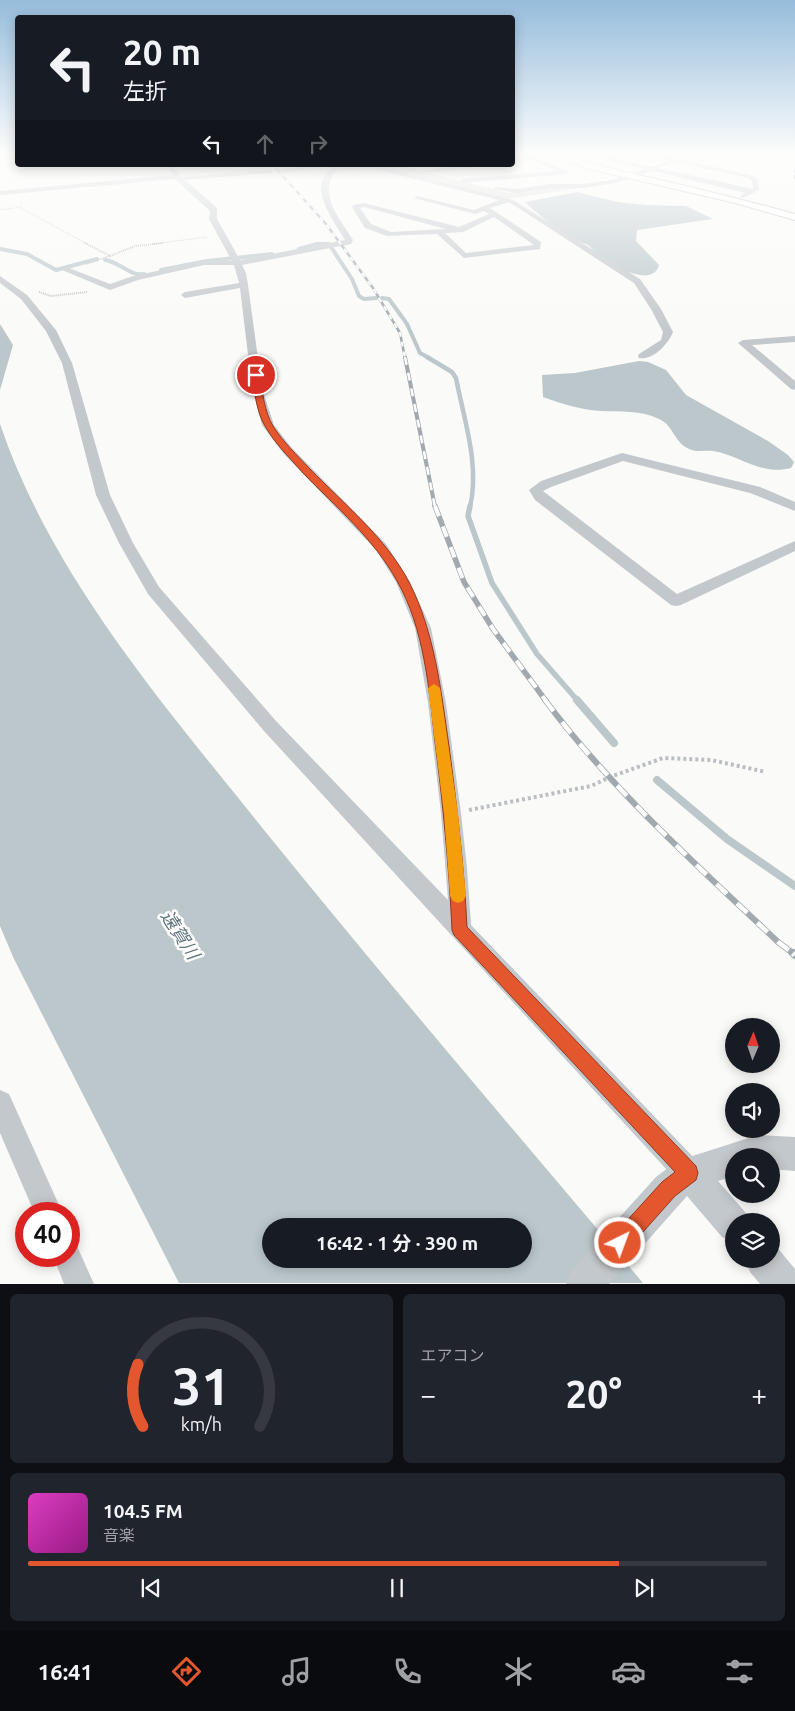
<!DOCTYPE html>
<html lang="ja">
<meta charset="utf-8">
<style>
:root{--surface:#171b24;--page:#20242c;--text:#f1f3f6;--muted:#9ea1a6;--line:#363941;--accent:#e4572e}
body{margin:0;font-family:Ubuntu,"Noto Sans JP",sans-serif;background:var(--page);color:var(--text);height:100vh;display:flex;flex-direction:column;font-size:19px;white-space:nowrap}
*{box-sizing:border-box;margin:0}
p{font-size:16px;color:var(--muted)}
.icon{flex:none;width:28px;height:28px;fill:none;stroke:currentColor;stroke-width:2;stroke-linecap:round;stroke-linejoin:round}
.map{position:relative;height:1284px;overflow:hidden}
.details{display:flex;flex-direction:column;gap:10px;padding:10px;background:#0d0f14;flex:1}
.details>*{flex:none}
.banner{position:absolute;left:15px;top:15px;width:500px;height:152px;border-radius:5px;box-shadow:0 2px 12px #0003;background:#171b24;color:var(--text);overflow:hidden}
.needle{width:32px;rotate:2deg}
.buttons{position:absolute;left:725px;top:1018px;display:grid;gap:10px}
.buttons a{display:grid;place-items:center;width:55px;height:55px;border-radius:50%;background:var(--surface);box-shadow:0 2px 12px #0003;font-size:25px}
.speed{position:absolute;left:15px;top:1202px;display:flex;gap:10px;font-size:25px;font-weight:700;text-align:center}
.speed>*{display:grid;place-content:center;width:65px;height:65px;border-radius:50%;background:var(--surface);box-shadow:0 2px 12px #0003;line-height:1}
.speed .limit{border:8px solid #d22;background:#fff;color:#111}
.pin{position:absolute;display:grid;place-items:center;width:42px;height:42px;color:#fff;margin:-21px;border:2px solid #fff;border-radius:50%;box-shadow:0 1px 5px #0007}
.me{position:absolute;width:55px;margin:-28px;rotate:42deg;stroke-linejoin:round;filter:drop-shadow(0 0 4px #0008)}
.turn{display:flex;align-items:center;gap:18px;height:105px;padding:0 25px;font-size:22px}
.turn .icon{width:65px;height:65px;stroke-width:2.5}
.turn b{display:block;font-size:35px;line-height:42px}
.lanes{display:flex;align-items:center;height:48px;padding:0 25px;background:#0003;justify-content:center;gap:25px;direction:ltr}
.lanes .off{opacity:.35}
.big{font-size:38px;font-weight:700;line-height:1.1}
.details .widget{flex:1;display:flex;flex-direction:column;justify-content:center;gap:8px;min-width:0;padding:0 18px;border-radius:8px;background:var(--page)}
.details .dial{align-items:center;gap:0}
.dial svg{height:130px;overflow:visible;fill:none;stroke:var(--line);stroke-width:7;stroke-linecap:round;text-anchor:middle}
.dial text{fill:var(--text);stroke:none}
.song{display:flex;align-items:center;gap:15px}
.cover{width:60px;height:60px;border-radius:8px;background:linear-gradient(135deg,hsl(310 70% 55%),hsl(310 70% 35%))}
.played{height:5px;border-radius:2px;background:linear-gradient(90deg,var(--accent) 80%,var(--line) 80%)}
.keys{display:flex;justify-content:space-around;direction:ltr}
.heat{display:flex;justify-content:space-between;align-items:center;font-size:28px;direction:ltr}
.details .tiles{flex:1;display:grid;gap:10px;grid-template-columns:1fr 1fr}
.widget:last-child{grid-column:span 2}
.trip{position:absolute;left:262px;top:1218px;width:270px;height:50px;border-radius:25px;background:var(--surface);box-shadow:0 2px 12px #0003;font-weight:700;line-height:50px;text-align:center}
.tab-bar{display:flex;height:80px;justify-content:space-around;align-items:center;background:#090b0e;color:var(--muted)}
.tab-bar .icon{width:35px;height:35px}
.tab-bar .current{color:var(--accent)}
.tab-bar b{font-size:22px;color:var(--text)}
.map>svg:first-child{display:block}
.green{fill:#dadfd7}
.water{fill:#bbc7cb;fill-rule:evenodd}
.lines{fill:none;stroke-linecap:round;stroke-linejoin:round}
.stream-far3{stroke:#bbc7cb;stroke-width:4}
.stream-far2{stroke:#bbc7cb;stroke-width:4.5}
.stream-far1{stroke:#bbc7cb;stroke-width:5.5}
.stream{stroke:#bbc7cb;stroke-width:8}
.secondary-casing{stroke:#b3babf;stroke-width:2}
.path-far2{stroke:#bbbfc2;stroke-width:1;stroke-dasharray:1 1;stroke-linecap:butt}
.path-far1{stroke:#bbbfc2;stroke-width:2;stroke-dasharray:1 1;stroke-linecap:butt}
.path{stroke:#bbbfc2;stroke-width:4;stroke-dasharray:3 3;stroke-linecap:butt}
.minor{fill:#c3c8cc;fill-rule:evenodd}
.tertiary{fill:#c3c8cc;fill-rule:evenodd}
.secondary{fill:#fff;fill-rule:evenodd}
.rail-far4-casing{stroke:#a2aab0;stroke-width:2.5}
.rail-far3-casing{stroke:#a2aab0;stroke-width:4}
.rail-far2-casing{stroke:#a2aab0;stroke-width:5.5}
.rail-far1-casing{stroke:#a2aab0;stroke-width:6}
.rail-casing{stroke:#a2aab0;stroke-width:8}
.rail-far4{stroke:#fff;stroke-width:2;stroke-dasharray:5;stroke-linecap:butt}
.rail-far3{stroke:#fff;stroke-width:2.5;stroke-dasharray:8;stroke-linecap:butt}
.rail-far2{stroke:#fff;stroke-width:4;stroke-dasharray:11;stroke-linecap:butt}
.rail-far1{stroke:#fff;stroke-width:4.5;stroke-dasharray:14;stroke-linecap:butt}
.rail{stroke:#fff;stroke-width:6;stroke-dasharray:18;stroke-linecap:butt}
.wall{fill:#929a9f}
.route{fill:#e4572e;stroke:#94391e}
.slow{fill:#f59e0b}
.labels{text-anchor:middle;stroke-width:5;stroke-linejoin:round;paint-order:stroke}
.near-water-label{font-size:18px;font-style:italic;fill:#60757c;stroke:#fff}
</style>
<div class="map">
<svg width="795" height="1284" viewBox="0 0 795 1284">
<rect width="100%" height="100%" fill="#fafaf8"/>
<path class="green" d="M375,165H397L508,193L550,186L580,188L507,199Z"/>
<g class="water">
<path d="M577,192L618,202L646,205L686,206L713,219L637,230L636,241L659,265C653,289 610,265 599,255C595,252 592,248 588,245C584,243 581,242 577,241C564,234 534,212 525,202Z"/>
<path d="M0,324L13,345L0,390Z"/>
<path d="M639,361L648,362L666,370L686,395L768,441L788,455L794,462L791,468C761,476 739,455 713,451C704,450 696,453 687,448C674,441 673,425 659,419C640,410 622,412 602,411C582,410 562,404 543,397L542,375L575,373Z"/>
<path d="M0,424C52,577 164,705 264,830C388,983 516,1133 643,1283H179L14,959L0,926ZM271,1226H524V1259H271Z"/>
</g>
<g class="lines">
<g class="stream-far3">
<path d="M0,249L27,254L56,270L97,259"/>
<path d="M299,249L317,244H329L352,279L359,296L364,299L376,298"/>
<path d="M105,260C120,262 129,276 144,274"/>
<path d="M161,270L207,261L272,254"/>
<path d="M382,298L389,299L407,324L420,353L429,358"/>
</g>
<path class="stream-far2" d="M427,357L452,372L456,378C464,420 480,465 470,507"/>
<path class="stream-far1" d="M470,506L468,516L492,583L537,654L578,701"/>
<g class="stream">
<path d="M577,700L614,743"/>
<path d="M657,780L727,839L795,886"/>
</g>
<g class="secondary-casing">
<path id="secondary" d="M551,155C574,155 598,166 621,171C679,184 737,198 795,214V220L731,202L589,169Z"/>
</g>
<g class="path-far2">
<path d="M21,165V181"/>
<path d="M21,202V208L87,244"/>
<path d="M0,210L21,207"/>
<path d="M153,244L207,237"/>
</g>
<g class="path-far1">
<path d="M85,243L110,256L86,264"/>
<path d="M110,256L135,246L163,243"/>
<path d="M39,292L51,296L87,292"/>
</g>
<path class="path" d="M469,810L591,786L610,777L663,758L711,760L766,772"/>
<g class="minor">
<path d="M519,155H528L569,172L566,174L463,183L460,181L463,179L557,171Z"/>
<path d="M590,155H602L651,167L669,161L649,155H662L753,176L758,180L759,190L743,198L740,196L745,193L652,171L615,183L584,188H550L517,193L493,189L496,187L517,189L550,184H584L612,180L644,169ZM676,162L749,178L752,181L753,189L658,168Z"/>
<path d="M166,165H172L181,177L272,170V172L270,173L185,180L217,208V219L240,260L345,240C334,221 304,184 334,167L374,165L513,200L640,279L661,309L673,332C669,343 653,361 639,358L638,356L639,354L661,340L663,332L651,309L634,283L509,202L490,208L541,242L540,249L464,258L437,234L387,236L365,228L352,207L353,205L364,203L459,227L489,214L484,211L475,214L414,198L417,196L474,210L499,200L370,168L336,171C317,194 340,219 353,240L351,244L242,265L246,273L248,285L262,388L274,425L291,447L386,544L410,582L431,628L446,703L461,813L467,868L471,925L699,1163L703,1173L699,1183L689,1187L679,1183L264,731L148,594L119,543L96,495L62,363L46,331L21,299L0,283V276L27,295L56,330L72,363L110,495L133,543L159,587L276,721L448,900L441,813L428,703L415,628L396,582L376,550L283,453L262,425L252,388L240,288L185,298L181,295L185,292L239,283L234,265H204L138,280L110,290L62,270L69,268L110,284L133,276L204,261H232L209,219L210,211L175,179L0,195V191L173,175ZM364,207L446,229L391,232L371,224L360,208ZM494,217L534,245L466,253L445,233L463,232Z"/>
<path d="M313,165H333L285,172L282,170Z"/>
<path d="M465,165H487L424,173L421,171Z"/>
<path d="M795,336V342L752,345L795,381V390L791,389L738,343L743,340Z"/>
<path d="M622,453L760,487L795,502V511L750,493L623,461L551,487L543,491L677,594L795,541V551L681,605L676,606L671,605L535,500L529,490L541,481Z"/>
<path d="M0,1090L9,1094L63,1214H35L0,1133Z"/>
<path d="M69,1242L77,1246L94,1284H64L53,1256H69Z"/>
</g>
<g class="tertiary">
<path d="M758,1135L795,1137V1171L771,1169V1156H734V1176L718,1181L746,1213L750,1221H734V1242L722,1237L687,1196L609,1284H566L571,1271L656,1177L677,1161Z"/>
<path d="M771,1244L776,1246L795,1269V1284H760L750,1272L745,1259H771Z"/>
</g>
<use href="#secondary" class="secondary"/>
<g class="rail-far4-casing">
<path id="rail-far4" d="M273,165L326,224L373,288L400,333L405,358"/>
</g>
<g class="rail-far3-casing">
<path id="rail-far3" d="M405,357L435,507"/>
</g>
<g class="rail-far2-casing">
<path id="rail-far2" d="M435,506L464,582L493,629L546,701"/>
</g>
<g class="rail-far1-casing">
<path id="rail-far1" d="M545,700C612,790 697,865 778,942L794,954"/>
</g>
<g class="rail-casing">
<path id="rail" d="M793,953L795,955"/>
</g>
<use href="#rail-far4" class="rail-far4"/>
<use href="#rail-far3" class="rail-far3"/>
<use href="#rail-far2" class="rail-far2"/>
<use href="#rail-far1" class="rail-far1"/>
<use href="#rail" class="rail"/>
</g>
<path class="wall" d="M795,167V179L793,178L795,173L793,172Z"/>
<linearGradient id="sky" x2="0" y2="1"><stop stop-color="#96bcdc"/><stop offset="0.46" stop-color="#fdfdfc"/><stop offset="1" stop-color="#fdfdfc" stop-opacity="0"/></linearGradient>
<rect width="795" height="335" fill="url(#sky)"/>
<path class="route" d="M256,373L259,375C263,392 264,411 273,426C283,442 297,455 310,469C344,504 386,538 409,582C435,633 441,691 449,746C457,807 464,866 467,927L696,1166L698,1173L696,1180L675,1196L627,1250L620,1253L613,1250L610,1243L613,1236L662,1182L675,1172L454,935L452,930C449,867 443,804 435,742C429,688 424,628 397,581C374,539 336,507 303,473C290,458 275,444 265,426C256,411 255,392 252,375Z"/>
<path class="slow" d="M434,684L440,688L458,813L466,896L463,901L458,903L453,901L450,896L444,813L428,688Z"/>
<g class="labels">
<g class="near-water-label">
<text transform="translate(180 935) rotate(57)" y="6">遠賀川</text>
</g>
</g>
</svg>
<div class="buttons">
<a><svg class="needle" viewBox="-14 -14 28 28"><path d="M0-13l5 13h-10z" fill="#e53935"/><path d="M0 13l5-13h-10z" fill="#9ea1a6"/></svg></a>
<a><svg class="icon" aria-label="sound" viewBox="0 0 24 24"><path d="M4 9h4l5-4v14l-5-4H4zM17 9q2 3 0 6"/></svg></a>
<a><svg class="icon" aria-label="search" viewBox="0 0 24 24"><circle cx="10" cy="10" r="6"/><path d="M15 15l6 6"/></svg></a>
<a><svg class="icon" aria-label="layers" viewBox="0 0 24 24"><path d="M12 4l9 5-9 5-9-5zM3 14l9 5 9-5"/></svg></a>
</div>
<div class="speed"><div class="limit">40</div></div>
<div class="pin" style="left:256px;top:375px;background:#d93025"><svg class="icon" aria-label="arrive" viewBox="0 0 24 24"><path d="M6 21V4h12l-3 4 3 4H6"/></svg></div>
<svg class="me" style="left:620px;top:1243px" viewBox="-20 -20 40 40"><circle r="17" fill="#e4572e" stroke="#fff" stroke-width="3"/><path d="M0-11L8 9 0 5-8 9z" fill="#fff"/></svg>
<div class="trip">16:42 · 1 分 · 390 m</div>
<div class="banner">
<div class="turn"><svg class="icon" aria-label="left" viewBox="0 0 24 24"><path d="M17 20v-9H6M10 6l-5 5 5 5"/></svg><div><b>20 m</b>左折</div></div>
<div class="lanes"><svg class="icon" aria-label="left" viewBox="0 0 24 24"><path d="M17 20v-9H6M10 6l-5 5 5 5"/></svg><svg class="icon off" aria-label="ahead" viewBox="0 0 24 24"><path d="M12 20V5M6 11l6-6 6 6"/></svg><svg class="icon off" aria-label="right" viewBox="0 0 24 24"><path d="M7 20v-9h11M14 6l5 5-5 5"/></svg></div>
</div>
</div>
<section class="details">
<div class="tiles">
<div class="widget dial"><svg viewBox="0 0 100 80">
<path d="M14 69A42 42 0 1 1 86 69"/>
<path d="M14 69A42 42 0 0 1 11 31" stroke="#e4572e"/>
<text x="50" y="56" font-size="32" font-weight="700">31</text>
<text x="50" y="72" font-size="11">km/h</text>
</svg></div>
<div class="widget"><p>エアコン</p>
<div class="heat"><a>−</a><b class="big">20°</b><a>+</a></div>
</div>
<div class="widget">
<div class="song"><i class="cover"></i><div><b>104.5 FM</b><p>音楽</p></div></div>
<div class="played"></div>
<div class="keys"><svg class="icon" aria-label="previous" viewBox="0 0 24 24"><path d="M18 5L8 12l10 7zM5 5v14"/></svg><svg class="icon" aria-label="pause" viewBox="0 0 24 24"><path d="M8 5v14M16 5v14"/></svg><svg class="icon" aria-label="next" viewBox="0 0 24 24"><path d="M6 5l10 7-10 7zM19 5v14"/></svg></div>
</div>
</div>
</section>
<nav class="tab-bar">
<b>16:41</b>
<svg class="icon current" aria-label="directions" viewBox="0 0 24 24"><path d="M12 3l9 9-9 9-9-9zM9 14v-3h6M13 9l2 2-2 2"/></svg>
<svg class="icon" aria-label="music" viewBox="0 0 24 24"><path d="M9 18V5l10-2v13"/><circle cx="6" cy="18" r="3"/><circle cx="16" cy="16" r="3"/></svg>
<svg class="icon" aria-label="phone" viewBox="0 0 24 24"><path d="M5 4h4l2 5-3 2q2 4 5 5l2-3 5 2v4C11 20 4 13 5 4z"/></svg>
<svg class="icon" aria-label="climate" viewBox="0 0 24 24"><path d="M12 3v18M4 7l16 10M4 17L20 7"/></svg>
<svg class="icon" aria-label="car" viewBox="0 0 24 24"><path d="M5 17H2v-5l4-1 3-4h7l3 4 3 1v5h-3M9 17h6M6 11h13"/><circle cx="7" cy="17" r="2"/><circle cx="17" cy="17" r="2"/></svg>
<svg class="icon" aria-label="filters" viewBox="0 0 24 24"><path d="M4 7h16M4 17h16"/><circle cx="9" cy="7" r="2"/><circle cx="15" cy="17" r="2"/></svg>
</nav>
